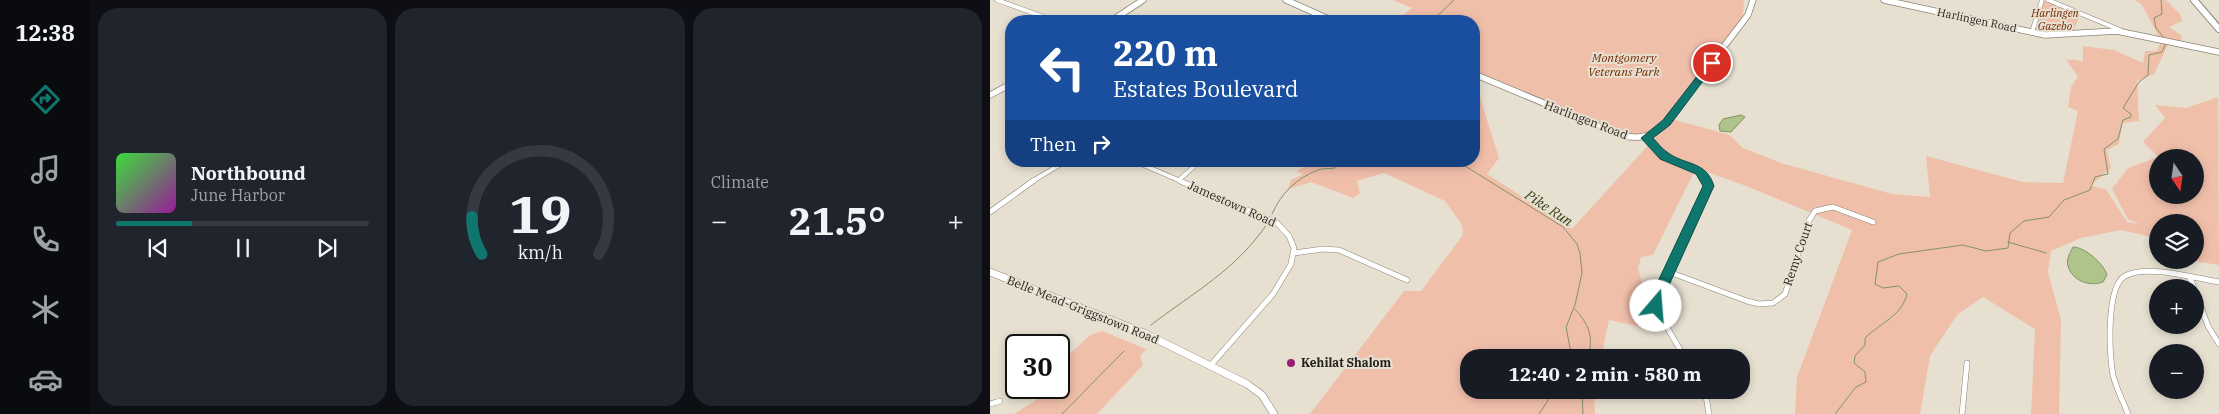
<!DOCTYPE html>
<meta charset="utf-8">
<style>
:root{--surface:#171b24;--page:#20242c;--text:#f1f3f6;--muted:#9ea1a6;--line:#363941;--accent:#0f766e}
body{margin:0;font-family:"IBM Plex Serif",serif;background:var(--page);color:var(--text);height:100vh;display:flex;flex-direction:column;font-size:19px;white-space:nowrap}
*{box-sizing:border-box;margin:0}
p{font-size:16px;color:var(--muted)}
.icon{flex:none;width:28px;height:28px;fill:none;stroke:currentColor;stroke-width:2;stroke-linecap:round;stroke-linejoin:round}
.map{position:relative;flex:1;overflow:hidden}
.side{display:flex;flex-direction:column;gap:8px;padding:8px;background:#0d0f14;width:900px}
.side>*{flex:none}
.top-card{position:absolute;left:15px;top:15px;width:475px;height:152px;border-radius:20px;box-shadow:0 2px 8px #0003;background:#1a4fa0;color:#fff;overflow:hidden}
.needle{width:32px;rotate:167deg}
.tools{position:absolute;left:1159px;top:149px;display:grid;gap:10px}
.tools a{display:grid;place-items:center;width:55px;height:55px;border-radius:50%;background:var(--surface);box-shadow:0 2px 8px #0003;font-size:25px}
.speed{position:absolute;left:15px;top:334px;display:flex;gap:10px;font-size:25px;font-weight:700;text-align:center}
.speed>*{display:grid;place-content:center;width:65px;height:65px;border-radius:50%;background:var(--surface);box-shadow:0 2px 8px #0003;line-height:1}
.speed .limit{border:2px solid #111;border-radius:8px;background:#fff;color:#111}
.pin{position:absolute;display:grid;place-items:center;width:42px;height:42px;color:#fff;margin:-21px;border:2px solid #fff;border-radius:50%;box-shadow:0 1px 5px #0007}
.me{position:absolute;width:55px;margin:-28px;rotate:18deg;stroke-linejoin:round;filter:drop-shadow(0 0 4px #0008)}
.turn{display:flex;align-items:center;gap:18px;height:105px;padding:0 25px;font-size:22px}
.turn .icon{width:65px;height:65px;stroke-width:2.5}
.turn b{display:block;font-size:35px;line-height:42px}
.then{display:flex;align-items:center;height:48px;padding:0 25px;background:#0003;gap:10px;font-size:19px}
.big{font-size:38px;font-weight:800;line-height:1.1}
.side .tile{flex:1;display:flex;flex-direction:column;justify-content:center;gap:8px;min-width:0;padding:0 18px;border-radius:20px;background:var(--page)}
.side .dial{align-items:center;gap:0}
.dial svg{height:130px;overflow:visible;fill:none;stroke:var(--line);stroke-width:7;stroke-linecap:round;text-anchor:middle}
.dial text{fill:var(--text);stroke:none}
.song{display:flex;align-items:center;gap:15px}
.cover{width:60px;height:60px;border-radius:8px;background:linear-gradient(135deg,hsl(120 70% 55%),hsl(300 70% 35%))}
.played{height:5px;border-radius:2px;background:linear-gradient(90deg,var(--accent) 30%,var(--line) 30%)}
.keys{display:flex;justify-content:space-around;direction:ltr}
.heat{display:flex;justify-content:space-between;align-items:center;font-size:28px;direction:ltr}
.side .tiles{flex:1;display:grid;gap:8px;grid-template-columns:repeat(3,1fr)}
.trip{position:absolute;left:470px;top:349px;width:290px;height:50px;border-radius:20px;background:var(--surface);box-shadow:0 2px 8px #0003;font-weight:800;line-height:50px;text-align:center}
main{display:flex;flex:1;min-height:0}
.tab-bar{display:flex;flex-direction:column;width:90px;justify-content:space-around;align-items:center;background:#090b0e;color:var(--muted)}
.tab-bar .icon{width:35px;height:35px}
.tab-bar .current{color:var(--accent)}
.tab-bar b{font-size:22px;color:var(--text)}
.map>svg:first-child{display:block}
.green{fill:#f0bfaa;fill-rule:evenodd}
.water{fill:#aec48a;stroke:#849268}
.lines{fill:none;stroke-linecap:round;stroke-linejoin:round}
.stream{stroke:#849268;stroke-width:1}
.street-far1-casing{stroke:#8c8577;stroke-width:5}
.street-casing{stroke:#8c8577;stroke-width:6}
.secondary-far1-casing{stroke:#8c8577;stroke-width:7}
.secondary-casing{stroke:#8c8577;stroke-width:8}
.highway-casing{stroke:#8c8577;stroke-width:8}
.street-far1{stroke:#fff;stroke-width:4}
.street{stroke:#fff;stroke-width:5}
.secondary-far1{stroke:#fff;stroke-width:5.5}
.secondary{stroke:#fff;stroke-width:7}
.highway{stroke:#fff;stroke-width:6}
.route{fill:#0f766e;stroke:#0a4d48}
.poi-dot{fill:#981c74;stroke:#e7e0d1;stroke-width:2}
.labels{text-anchor:middle;stroke-width:4;stroke-linejoin:round;paint-order:stroke}
.far-park-label{font-size:11px;font-style:italic;fill:#722900;stroke:#e7e0d1}
.far-street-label{font-size:11px;fill:#211f19;stroke:#e7e0d1}
.park-label{font-size:12px;font-style:italic;fill:#722900;stroke:#e7e0d1}
.street-label{font-size:12px;fill:#211f19;stroke:#e7e0d1}
.poi-label{font-size:12px;font-weight:bold;fill:#211f19;stroke:#e7e0d1;text-anchor:start}
.water-label{font-size:14px;font-style:italic;fill:#303e13;stroke:#e7e0d1}
</style>
<main>
<nav class="tab-bar">
<b>12:38</b>
<svg class="icon current" aria-label="directions" viewBox="0 0 24 24"><path d="M12 3l9 9-9 9-9-9zM9 14v-3h6M13 9l2 2-2 2"/></svg>
<svg class="icon" aria-label="music" viewBox="0 0 24 24"><path d="M9 18V5l10-2v13"/><circle cx="6" cy="18" r="3"/><circle cx="16" cy="16" r="3"/></svg>
<svg class="icon" aria-label="phone" viewBox="0 0 24 24"><path d="M5 4h4l2 5-3 2q2 4 5 5l2-3 5 2v4C11 20 4 13 5 4z"/></svg>
<svg class="icon" aria-label="climate" viewBox="0 0 24 24"><path d="M12 3v18M4 7l16 10M4 17L20 7"/></svg>
<svg class="icon" aria-label="car" viewBox="0 0 24 24"><path d="M5 17H2v-5l4-1 3-4h7l3 4 3 1v5h-3M9 17h6M6 11h13"/><circle cx="7" cy="17" r="2"/><circle cx="17" cy="17" r="2"/></svg>
</nav>
<section class="side">
<div class="tiles">
<div class="tile">
<div class="song"><i class="cover"></i><div><b>Northbound</b><p>June Harbor</p></div></div>
<div class="played"></div>
<div class="keys"><svg class="icon" aria-label="previous" viewBox="0 0 24 24"><path d="M18 5L8 12l10 7zM5 5v14"/></svg><svg class="icon" aria-label="pause" viewBox="0 0 24 24"><path d="M8 5v14M16 5v14"/></svg><svg class="icon" aria-label="next" viewBox="0 0 24 24"><path d="M6 5l10 7-10 7zM19 5v14"/></svg></div>
</div>
<div class="tile dial"><svg viewBox="0 0 100 80">
<path d="M14 69A42 42 0 1 1 86 69"/>
<path d="M14 69A42 42 0 0 1 8 46" stroke="#0f766e"/>
<text x="50" y="56" font-size="32" font-weight="700">19</text>
<text x="50" y="72" font-size="11">km/h</text>
</svg></div>
<div class="tile"><p>Climate</p>
<div class="heat"><a>−</a><b class="big">21.5°</b><a>+</a></div>
</div>
</div>
</section>
<div class="map">
<svg width="1229" height="414" viewBox="0 0 1229 414">
<rect width="100%" height="100%" fill="#e7e0d1"/>
<g class="green">
<path d="M403,0H754L753,17L743,31L674,122C661,134 651,136 633,134L484,71V21H405L422,8Z"/>
<path d="M1145,0H1176L1190,14L1192,21L1179,27L1191,35L1192,43H1179L1164,74L1147,81L1149,121L1132,123L1129,144L1117,150L1121,168L1100,186L1116,189L1137,222L1149,224L1138,219L1122,189L1138,168L1168,157L1153,142L1175,118L1165,105L1196,108L1228,97L1229,265L1198,260H1205V222H1168L1167,238L1131,230L1091,238L1061,251L1058,272L1071,320L1069,414H1041L1045,329L993,297L967,315L940,356L930,414H805L807,377L862,230L756,186L706,168L663,255L651,257L648,269L657,299L660,329L619,320L611,357L479,358V390H604L605,414H320L414,291H431L473,235L472,225L455,201L394,173L367,181L370,194L363,198L321,182L298,189L301,180L313,174L306,171L325,161H484V78L509,158L497,174L582,229L682,119L740,135L753,148L791,163L902,194L940,197L936,156L1033,182L1073,183L1088,111L1078,107L1081,87L1088,77L1076,59L1093,61V46L1124,50L1153,63L1155,51H1167L1171,41L1152,5ZM1168,158H1205V195H1168Z"/>
<path d="M1054,1L1090,15L1083,32L1066,34L1046,32Z"/>
<path d="M112,331L156,349L150,356L153,365L107,414H24L57,393L59,388H69V364L100,335Z"/>
</g>
<g class="water">
<path d="M751,115L755,117L741,132L730,131L729,125L733,119Z"/>
<path d="M1083,247C1095,247 1114,264 1117,275L1113,282C1100,287 1082,281 1078,266C1076,259 1080,253 1083,247Z"/>
</g>
<g class="lines">
<g class="stream">
<path d="M1171,0L1172,14L1164,18L1166,28L1175,39"/>
<path d="M442,21L464,0"/>
<path d="M367,161H371"/>
<path d="M467,161L573,227L587,244L590,253L592,273L585,305L576,327L582,358"/>
<path d="M282,214C291,193 307,178 328,170C334,168 339,169 345,168L347,161"/>
<path d="M1018,242L1056,253"/>
<path d="M585,309C599,325 604,336 598,358"/>
<path d="M161,325C204,292 246,270 277,224"/>
<path d="M592,390L593,414"/>
<path d="M72,414L134,351"/>
<path d="M549,414L565,390"/>
<path d="M845,414L866,387L876,382L875,372L864,363L865,356L875,345V338C891,322 911,317 917,294L909,286L893,288L885,284L888,262L909,254L973,245L996,251L1018,248L1020,233L1034,221L1059,217L1074,200L1100,190L1105,177L1118,174L1114,149L1128,139L1133,120L1141,117V114L1133,108L1149,82L1158,75L1159,55L1172,52L1176,43"/>
</g>
<g class="street-far1-casing">
<g id="street-far1">
<path d="M7,0L65,21"/>
<path d="M1058,0L1130,30"/>
<path d="M1042,32L1052,0"/>
<path d="M656,138L670,154L706,169L718,182"/>
<path d="M144,161L193,182"/>
<path d="M189,180L210,161"/>
<path d="M41,182L76,161"/>
</g>
</g>
<g class="street-casing">
<g id="street">
<path d="M190,181L287,223L299,236L304,248L301,264L283,294L220,366"/>
<path d="M0,212L43,181"/>
<path d="M304,253L333,249L349,250L417,280"/>
<path d="M679,272L757,301L769,304L783,303L795,294L818,222L825,211L843,207L883,222"/>
<path d="M1200,278L1204,288"/>
<path d="M1205,291L1218,326L1229,344"/>
<path d="M695,358L668,312L666,299L716,194L717,181"/>
<path d="M715,390L719,414"/>
<path d="M0,404L10,401"/>
<path d="M972,414L977,363"/>
<path d="M1138,414C1133,401 1126,388 1123,375C1119,355 1116,286 1135,276C1157,264 1204,278 1229,282"/>
</g>
</g>
<g class="secondary-far1-casing">
<g id="secondary-far1">
<path d="M296,0L343,21"/>
<path d="M894,0L1055,35L1127,31L1229,52"/>
<path d="M121,21L153,0"/>
<path d="M484,74L630,135C649,140 663,137 676,122L758,15L763,0"/>
<path d="M0,95L21,84"/>
</g>
</g>
<g class="secondary-casing">
<path id="secondary" d="M0,272L154,333L257,384L272,395L284,414"/>
</g>
<g class="highway-casing">
<path id="highway" d="M1204,0L1229,29"/>
</g>
<use href="#street-far1" class="street-far1"/>
<use href="#street" class="street"/>
<use href="#secondary-far1" class="secondary-far1"/>
<use href="#secondary" class="secondary"/>
<use href="#highway" class="highway"/>
</g>
<path class="route" d="M722,60L725,61V65L680,125L663,138C668,143 672,149 677,152C695,166 716,160 724,186L675,294L671,309L666,311L660,306L662,294L713,186L706,174L670,159L651,138L673,120L719,61Z"/>
<circle class="poi-dot" cx="301" cy="363" r="5"/>
<g class="labels">
<g class="far-park-label">
<text x="1065" y="17">Harlingen<tspan x="1065" dy="13">Gazebo</tspan></text>
</g>
<g class="far-street-label">
<text transform="translate(987 20) rotate(12)" y="4">Harlingen Road</text>
</g>
<g class="park-label">
<text x="634" y="62">Montgomery<tspan x="634" dy="14">Veterans Park</tspan></text>
</g>
<g class="street-label">
<text transform="translate(596 120) rotate(21)" y="4">Harlingen Road</text>
<text transform="translate(242 204) rotate(24)" y="4">Jamestown Road</text>
<text transform="translate(808 254) rotate(-71)" y="4">Remy Court</text>
<text transform="translate(93 310) rotate(22)" y="4">Belle Mead-Griggstown Road</text>
</g>
<g class="poi-label">
<text x="311" y="367">Kehilat Shalom</text>
</g>
<g class="water-label">
<text transform="translate(559 208) rotate(33)" y="5">Pike Run</text>
</g>
</g>
</svg>
<div class="tools">
<a><svg class="needle" viewBox="-14 -14 28 28"><path d="M0-13l5 13h-10z" fill="#e53935"/><path d="M0 13l5-13h-10z" fill="#9ea1a6"/></svg></a>
<a><svg class="icon" aria-label="layers" viewBox="0 0 24 24"><path d="M12 4l9 5-9 5-9-5zM3 14l9 5 9-5"/></svg></a>
<a>+</a>
<a>−</a>
</div>
<div class="speed"><div class="limit">30</div></div>
<div class="pin" style="left:722px;top:63px;background:#d93025"><svg class="icon" aria-label="arrive" viewBox="0 0 24 24"><path d="M6 21V4h12l-3 4 3 4H6"/></svg></div>
<svg class="me" style="left:666px;top:306px" viewBox="-20 -20 40 40"><circle r="19" fill="#fff"/><path d="M0-13L10 11 0 6-10 11z" fill="#0f766e"/></svg>
<div class="trip">12:40 · 2 min · 580 m</div>
<div class="top-card">
<div class="turn"><svg class="icon" aria-label="left" viewBox="0 0 24 24"><path d="M17 20v-9H6M10 6l-5 5 5 5"/></svg><div><b>220 m</b>Estates Boulevard</div></div>
<div class="then">Then<svg class="icon" aria-label="right" viewBox="0 0 24 24"><path d="M7 20v-9h11M14 6l5 5-5 5"/></svg></div>
</div>
</div>
</main>
